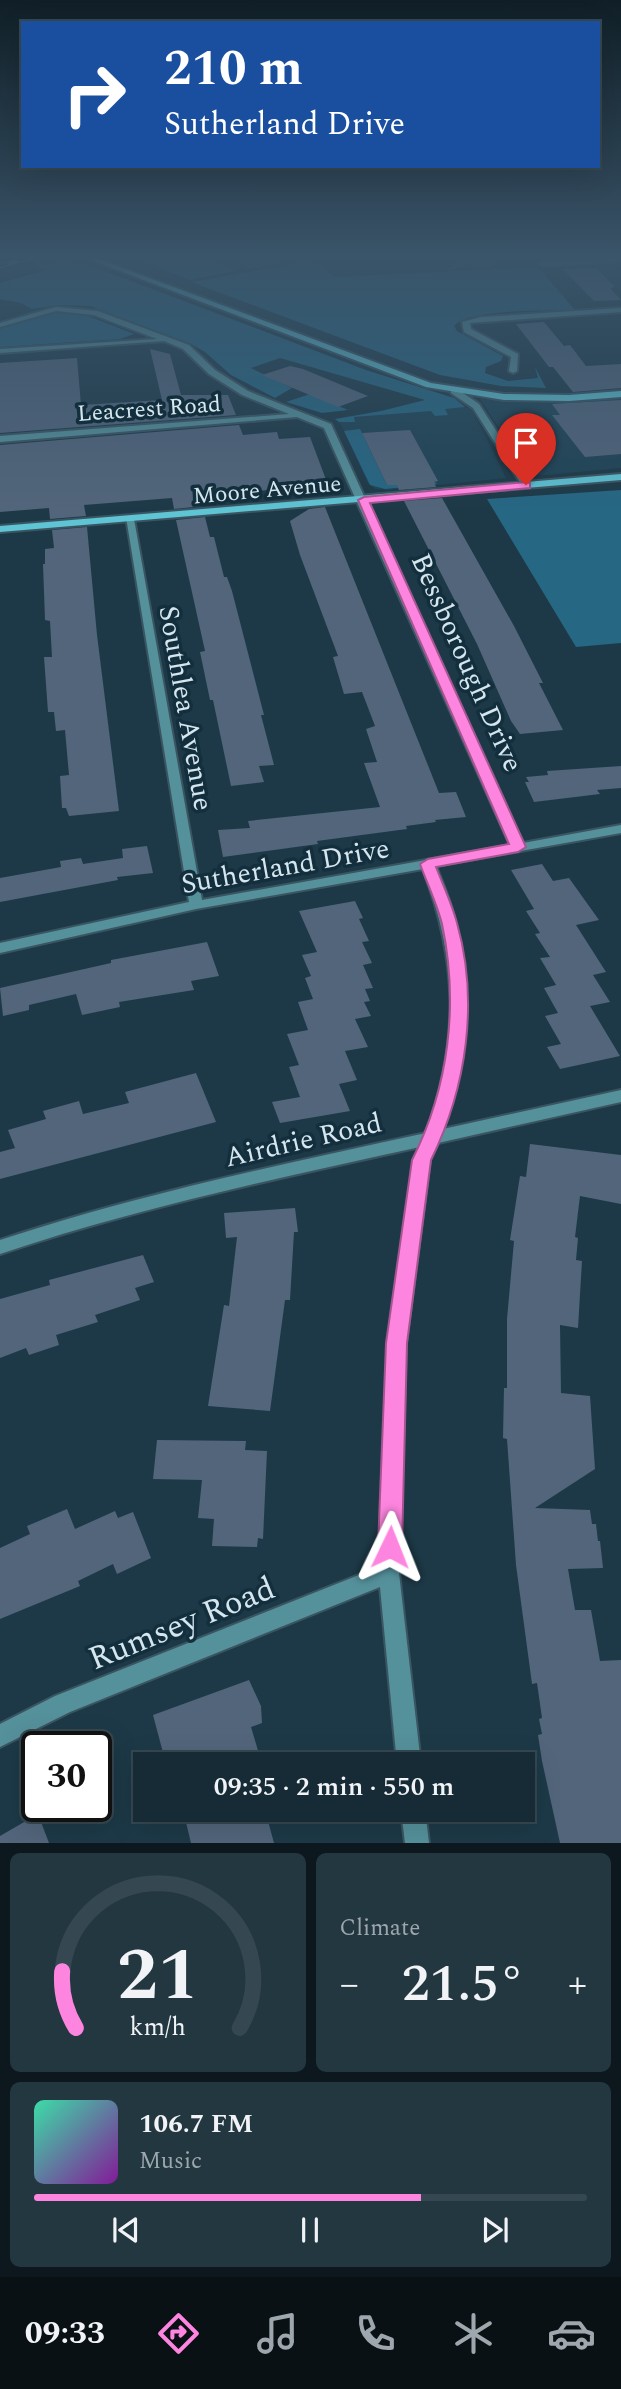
<!DOCTYPE html>
<meta charset="utf-8">
<style>
:root{--surface:#162b35;--page:#233741;--text:#f1f3f6;--muted:#9ea7ad;--line:#354750;--accent:#fe85df}
body{margin:0;font-family:Spectral,serif;background:var(--page);color:var(--text);height:100vh;display:flex;flex-direction:column;font-size:26px;white-space:nowrap}
*{box-sizing:border-box;margin:0}
p{font-size:23px;color:var(--muted)}
.icon{flex:none;width:38px;height:38px;fill:none;stroke:currentColor;stroke-width:2;stroke-linecap:round;stroke-linejoin:round}
.map{position:relative;height:1843px;overflow:hidden}
.drawer{display:flex;flex-direction:column;gap:10px;padding:10px;background:#0c181d;flex:1}
.drawer>*{flex:none}
.hud{position:absolute;left:21px;top:21px;width:579px;height:147px;border-radius:0px;box-shadow:0 7px 28px #0002,0 0 0 2px var(--line);background:#1a4fa0;color:#fff;overflow:hidden}
.speed{position:absolute;left:21px;top:1731px;display:flex;gap:14px;font-size:35px;font-weight:700;text-align:center}
.speed>*{display:grid;place-content:center;width:91px;height:91px;border-radius:50%;background:var(--surface);box-shadow:0 7px 28px #0002,0 0 0 2px var(--line);line-height:1}
.speed .limit{border:4px solid #111;border-radius:10px;background:#fff;color:#111}
.pin{position:absolute;display:grid;place-items:center;width:60px;height:60px;color:#fff;margin:-72px -30px;border-radius:50% 50% 50% 0;rotate:-45deg;box-shadow:0 0 7px #0007}
.pin .icon{rotate:45deg}
.me{position:absolute;width:77px;margin:-38px;rotate:2deg;stroke-linejoin:round;filter:drop-shadow(0 0 5px #0008)}
.turn{display:flex;align-items:center;gap:24px;height:147px;padding:0 28px;font-size:32px}
.turn .icon{width:91px;height:91px;stroke-width:2.5}
.turn b{display:block;font-size:49px;line-height:60px}
.big{font-size:52px;font-weight:600;line-height:1.1}
.drawer .tile{flex:1;display:flex;flex-direction:column;justify-content:center;gap:10px;min-width:0;padding:0 24px;border-radius:10px;background:var(--page)}
.drawer .dial{align-items:center;gap:0}
.dial svg{height:182px;overflow:visible;fill:none;stroke:var(--line);stroke-width:7;stroke-linecap:round;text-anchor:middle}
.dial text{fill:var(--text);stroke:none}
.song{display:flex;align-items:center;gap:21px}
.cover{width:84px;height:84px;border-radius:10px;background:linear-gradient(135deg,hsl(160 70% 55%),hsl(290 70% 35%))}
.played{height:7px;border-radius:4px;background:linear-gradient(90deg,var(--accent) 70%,var(--line) 70%)}
.keys{display:flex;justify-content:space-around;direction:ltr}
.heat{display:flex;justify-content:space-between;align-items:center;font-size:38px;direction:ltr}
.drawer .tiles{flex:1;display:grid;gap:10px;grid-template-columns:1fr 1fr}
.tile:last-child{grid-column:span 2}
.trip{position:absolute;left:133px;top:1752px;width:402px;height:70px;border-radius:0px;background:var(--surface);box-shadow:0 7px 28px #0002,0 0 0 2px var(--line);font-weight:600;line-height:70px;text-align:center}
.tab-bar{display:flex;height:112px;justify-content:space-around;align-items:center;background:#091115;color:var(--muted)}
.tab-bar .icon{width:49px;height:49px}
.tab-bar .on{color:var(--accent)}
.tab-bar b{font-size:32px;color:var(--text)}
.map>svg:first-child{display:block}
.built{fill:#1f4355}
.green{fill:#266784}
.building{fill:#52657b}
.lines{fill:none;stroke-linecap:round;stroke-linejoin:round}
.street-casing{stroke:#3a5562;stroke-width:4}
.secondary-casing{stroke:#3a5562;stroke-width:4}
.street{fill:#55919b;fill-rule:evenodd}
.secondary{fill:#5fc4d4;fill-rule:evenodd}
.rail-casing{stroke:#8aa0aa;stroke-width:4.5}
.rail{stroke:#132f3d;stroke-width:2.5;stroke-dasharray:9;stroke-linecap:butt}
.route{fill:#fe85df;stroke:#a55691;stroke-width:2}
.labels{text-anchor:middle;stroke-width:7;stroke-linejoin:round;paint-order:stroke}
.far-street-label{font-size:23px;fill:#d5e6ee;stroke:#132f3d}
.street-label{font-size:28px;fill:#d5e6ee;stroke:#132f3d}
.near-street-label{font-size:33px;fill:#d5e6ee;stroke:#132f3d}
</style>
<div class="map">
<svg width="621" height="1843" viewBox="0 0 621 1843">
<rect width="100%" height="100%" fill="#1d3947"/>
<g class="built">
<path d="M310,254H528L538,267L334,277Z"/>
<path d="M621,397V468L546,475L529,474L480,399L535,402Z"/>
<path d="M459,401L467,408H471L506,478L388,490L375,489L368,483L341,424L336,420Z"/>
</g>
<g class="green">
<path d="M122,254H207L235,271L190,280Z"/>
<path d="M215,254H310L311,256L302,261L248,269Z"/>
<path d="M445,254H509L511,257L492,258L501,262L490,268L469,266L450,270H447L458,261H449Z"/>
<path d="M65,256L366,370L454,398L465,407L445,409L448,415L435,416L431,411L354,417L355,422H339L335,419L381,411L425,400L280,358L251,368L292,388L275,398L231,375L205,352L191,344L90,306L58,305L32,309L21,303L0,299V283L46,270L31,265Z"/>
<path d="M312,257L334,277L538,267L575,310C551,311 468,308 454,326L457,331L503,356L501,361L486,367L485,373L508,381L538,378L535,367L546,388L501,386L440,375L191,282L304,262Z"/>
<path d="M53,312L83,314L134,334L120,339L0,347V328Z"/>
<path d="M310,394L348,410L322,413L286,402Z"/>
<path d="M360,429L387,485L435,482L437,484L385,489L370,485L344,431Z"/>
<path d="M621,490V643L576,647L487,499Z"/>
</g>
<g class="building">
<path d="M596,268L615,287L610,288L621,300L594,301L563,269Z"/>
<path d="M544,322L564,346L570,345L586,366L621,364V388L573,392L553,367H549L516,324Z"/>
<path d="M150,349L170,354L181,395H228L236,415L0,433V363L77,358L81,405L162,400Z"/>
<path d="M290,366L303,369L368,396L338,407L262,375Z"/>
<path d="M621,400V454L585,457L552,415H560L552,404Z"/>
<path d="M239,425L243,435L277,432L279,439L310,437L328,485L200,496L203,506L174,509L172,498L84,505L86,516L50,519L49,508L0,512V445Z"/>
<path d="M410,430L438,481L434,482L436,487L399,490L397,485H387L362,433Z"/>
<path d="M442,498L514,626L543,683H539L563,730L520,734L511,721L477,644L404,501Z"/>
<path d="M325,507L439,793L456,792L466,817L435,820L436,822L406,826L407,829L317,841L318,844L223,857L218,830L250,828L248,821L380,807L364,763L377,762L366,729L375,726L362,692L344,694L333,657L338,656L300,555L290,521L309,509Z"/>
<path d="M205,517L210,537H214L224,577H227L232,591L264,715H261L274,765L259,766L264,782L231,786L213,700H210L200,652L205,651L176,520Z"/>
<path d="M87,527L97,635L119,811L69,816L66,808H62L60,776L69,775L65,730L56,731L54,712H48L44,657H52L50,621L45,620L43,564H45V549L54,548L52,530Z"/>
<path d="M621,766V788L597,790L600,794L534,802L525,782H529L526,777L548,775L547,771Z"/>
<path d="M147,846L153,873L117,877L118,880L0,902V878L61,867L60,861L81,858L83,864L123,858L122,849Z"/>
<path d="M542,864L553,881L569,878L599,920L576,925L606,972L593,975L610,1002L590,1006L620,1056L560,1069L547,1047L561,1044L545,1016L558,1013L544,988L556,985L540,958L550,957L535,934L540,933L526,911L534,909L511,870Z"/>
<path d="M355,901L363,918L359,919L369,941L362,942L372,963L363,965L373,988L365,989L370,1001L364,1002L371,1016L355,1019L368,1047L345,1051L357,1080L339,1084L350,1111L280,1123L272,1102L300,1097L289,1067L299,1065L287,1034L308,1030L298,1002L313,999L305,978L311,976L302,955L317,952L299,911Z"/>
<path d="M207,942L219,976L191,981L194,990L119,1002L120,1007L82,1015L76,994L29,1005V1010L3,1016L0,988L111,963V960Z"/>
<path d="M196,1073L216,1122L0,1179V1152L15,1148L8,1130L46,1119L43,1111L79,1101L83,1114L129,1103L125,1092Z"/>
<path d="M530,1144L621,1155V1204L580,1196L575,1237L578,1238L576,1260L582,1261L578,1328L560,1325L561,1393L590,1396L595,1469L535,1508L590,1510L592,1524H596L598,1541H600L603,1568L568,1569L575,1610H591L600,1661L621,1660V1843H560L542,1761L538,1735L542,1734L539,1719L542,1718L537,1683L532,1684L516,1565L507,1439L503,1438L504,1388H507V1319L514,1241L510,1240L520,1176L526,1177Z"/>
<path d="M295,1208L298,1232H294L290,1300H285L270,1411L208,1406L224,1305L229,1306L237,1237L226,1238L224,1213Z"/>
<path d="M143,1255L154,1282L135,1288L140,1300L95,1315L98,1322L56,1335L59,1345L29,1355L26,1348L0,1358V1299L50,1285L49,1280Z"/>
<path d="M157,1440L246,1441L245,1450L267,1451L263,1539L258,1538L257,1547L212,1546L214,1519L198,1518L202,1480L153,1479Z"/>
<path d="M67,1509L75,1529L115,1511L118,1518L133,1512L151,1558L117,1574L113,1564L78,1581L80,1586L0,1619V1548L30,1534L27,1526Z"/>
<path d="M249,1680L261,1706L262,1723L251,1727L262,1764H166L153,1715Z"/>
<path d="M183,1810H265L274,1843H191Z"/>
<path d="M38,1814L49,1843H0V1836Z"/>
</g>
<g class="lines">
<g class="street-casing">
<g id="street">
<path d="M621,257V261L542,266L539,264L542,262Z"/>
<path d="M56,307L98,311L189,345L215,370L248,391L331,424L523,843L621,825V833L436,866C442,883 450,899 454,917C473,988 466,1060 443,1129L621,1090V1102L438,1143L430,1160L406,1343L399,1573L421,1764H397L380,1587L70,1712L0,1747V1724L55,1696L379,1567L388,1343L414,1160L420,1147C279,1178 137,1208 0,1254V1240C139,1194 283,1164 426,1133C460,1040 458,961 423,869L196,909L0,953V943L189,902L126,517L134,519L202,900L510,845L324,428L297,417L0,442V436L289,414L242,395L209,374L183,349L164,341L0,353V349L157,339L94,315L56,311L0,327V323Z"/>
<path d="M621,308V312L470,323L471,329L518,354L517,371L513,373L509,371L511,357L464,332L462,322L481,317Z"/>
<path d="M451,389H457L479,404L531,485L529,487H523L473,408L451,393Z"/>
<path d="M401,1810H425L429,1843H405Z"/>
</g>
</g>
<g class="secondary-casing">
<g id="secondary">
<path d="M75,254H85L431,383L504,394L569,395L621,391V397L569,401L504,400L426,387Z"/>
<path d="M621,474V480L0,532V526Z"/>
</g>
</g>
<use href="#street" class="street"/>
<use href="#secondary" class="secondary"/>
<g class="rail-casing">
<path id="rail" d="M0,266L41,254"/>
</g>
<use href="#rail" class="rail"/>
</g>
<linearGradient id="sky" x2="0" y2="1"><stop stop-color="#101f27"/><stop offset="0.5" stop-color="#3a5469"/><stop offset="1" stop-color="#3a5469" stop-opacity="0"/></linearGradient>
<rect width="621" height="512" fill="url(#sky)"/>
<path class="route" d="M526,482L530,483V488L370,503L526,847L518,852L436,867C443,885 452,904 457,923C479,1001 467,1087 431,1160L407,1343L402,1547L398,1555L390,1558L382,1555L378,1547L386,1343L412,1160C449,1087 459,1004 442,924C437,904 427,883 420,864L428,859L509,844L358,500L364,497Z"/>
<g class="labels">
<g class="far-street-label">
<text transform="translate(149 408) rotate(-4)" y="8">Leacrest Road</text>
<text transform="translate(267 489) rotate(-5)" y="8">Moore Avenue</text>
</g>
<g class="street-label">
<text transform="translate(468 662) rotate(66)" y="10">Bessborough Drive</text>
<text transform="translate(187 708) rotate(80)" y="10">Southlea Avenue</text>
<text transform="translate(285 865) rotate(-10)" y="10">Sutherland Drive</text>
<text transform="translate(303 1139) rotate(-13)" y="10">Airdrie Road</text>
</g>
<g class="near-street-label">
<text transform="translate(181 1622) rotate(-22)" y="12">Rumsey Road</text>
</g>
</g>
</svg>
<div class="speed"><div class="limit">30</div></div>
<div class="pin" style="left:526px;top:485px;background:#d93025"><svg class="icon" aria-label="arrive" viewBox="0 0 24 24"><path d="M6 21V4h12l-3 4 3 4H6"/></svg></div>
<svg class="me" style="left:390px;top:1547px" viewBox="-20 -20 40 40"><path d="M0-17L14 15 0 8-14 15z" fill="#fe85df" stroke="#fff" stroke-width="4"/></svg>
<div class="trip">09:35 · 2 min · 550 m</div>
<div class="hud">
<div class="turn"><svg class="icon" aria-label="right" viewBox="0 0 24 24"><path d="M7 20v-9h11M14 6l5 5-5 5"/></svg><div><b>210 m</b>Sutherland Drive</div></div>
</div>
</div>
<section class="drawer">
<div class="tiles">
<div class="tile dial"><svg viewBox="0 0 100 80">
<path d="M14 69A42 42 0 1 1 86 69"/>
<path d="M14 69A42 42 0 0 1 8 44" stroke="#fe85df"/>
<text x="50" y="56" font-size="32" font-weight="700">21</text>
<text x="50" y="72" font-size="11">km/h</text>
</svg></div>
<div class="tile"><p>Climate</p>
<div class="heat"><a>−</a><b class="big">21.5°</b><a>+</a></div>
</div>
<div class="tile">
<div class="song"><i class="cover"></i><div><b>106.7 FM</b><p>Music</p></div></div>
<div class="played"></div>
<div class="keys"><svg class="icon" aria-label="previous" viewBox="0 0 24 24"><path d="M18 5L8 12l10 7zM5 5v14"/></svg><svg class="icon" aria-label="pause" viewBox="0 0 24 24"><path d="M8 5v14M16 5v14"/></svg><svg class="icon" aria-label="next" viewBox="0 0 24 24"><path d="M6 5l10 7-10 7zM19 5v14"/></svg></div>
</div>
</div>
</section>
<nav class="tab-bar">
<b>09:33</b>
<svg class="icon on" aria-label="directions" viewBox="0 0 24 24"><path d="M12 3l9 9-9 9-9-9zM9 14v-3h6M13 9l2 2-2 2"/></svg>
<svg class="icon" aria-label="music" viewBox="0 0 24 24"><path d="M9 18V5l10-2v13"/><circle cx="6" cy="18" r="3"/><circle cx="16" cy="16" r="3"/></svg>
<svg class="icon" aria-label="phone" viewBox="0 0 24 24"><path d="M5 4h4l2 5-3 2q2 4 5 5l2-3 5 2v4C11 20 4 13 5 4z"/></svg>
<svg class="icon" aria-label="climate" viewBox="0 0 24 24"><path d="M12 3v18M4 7l16 10M4 17L20 7"/></svg>
<svg class="icon" aria-label="car" viewBox="0 0 24 24"><path d="M5 17H2v-5l4-1 3-4h7l3 4 3 1v5h-3M9 17h6M6 11h13"/><circle cx="7" cy="17" r="2"/><circle cx="17" cy="17" r="2"/></svg>
</nav>
